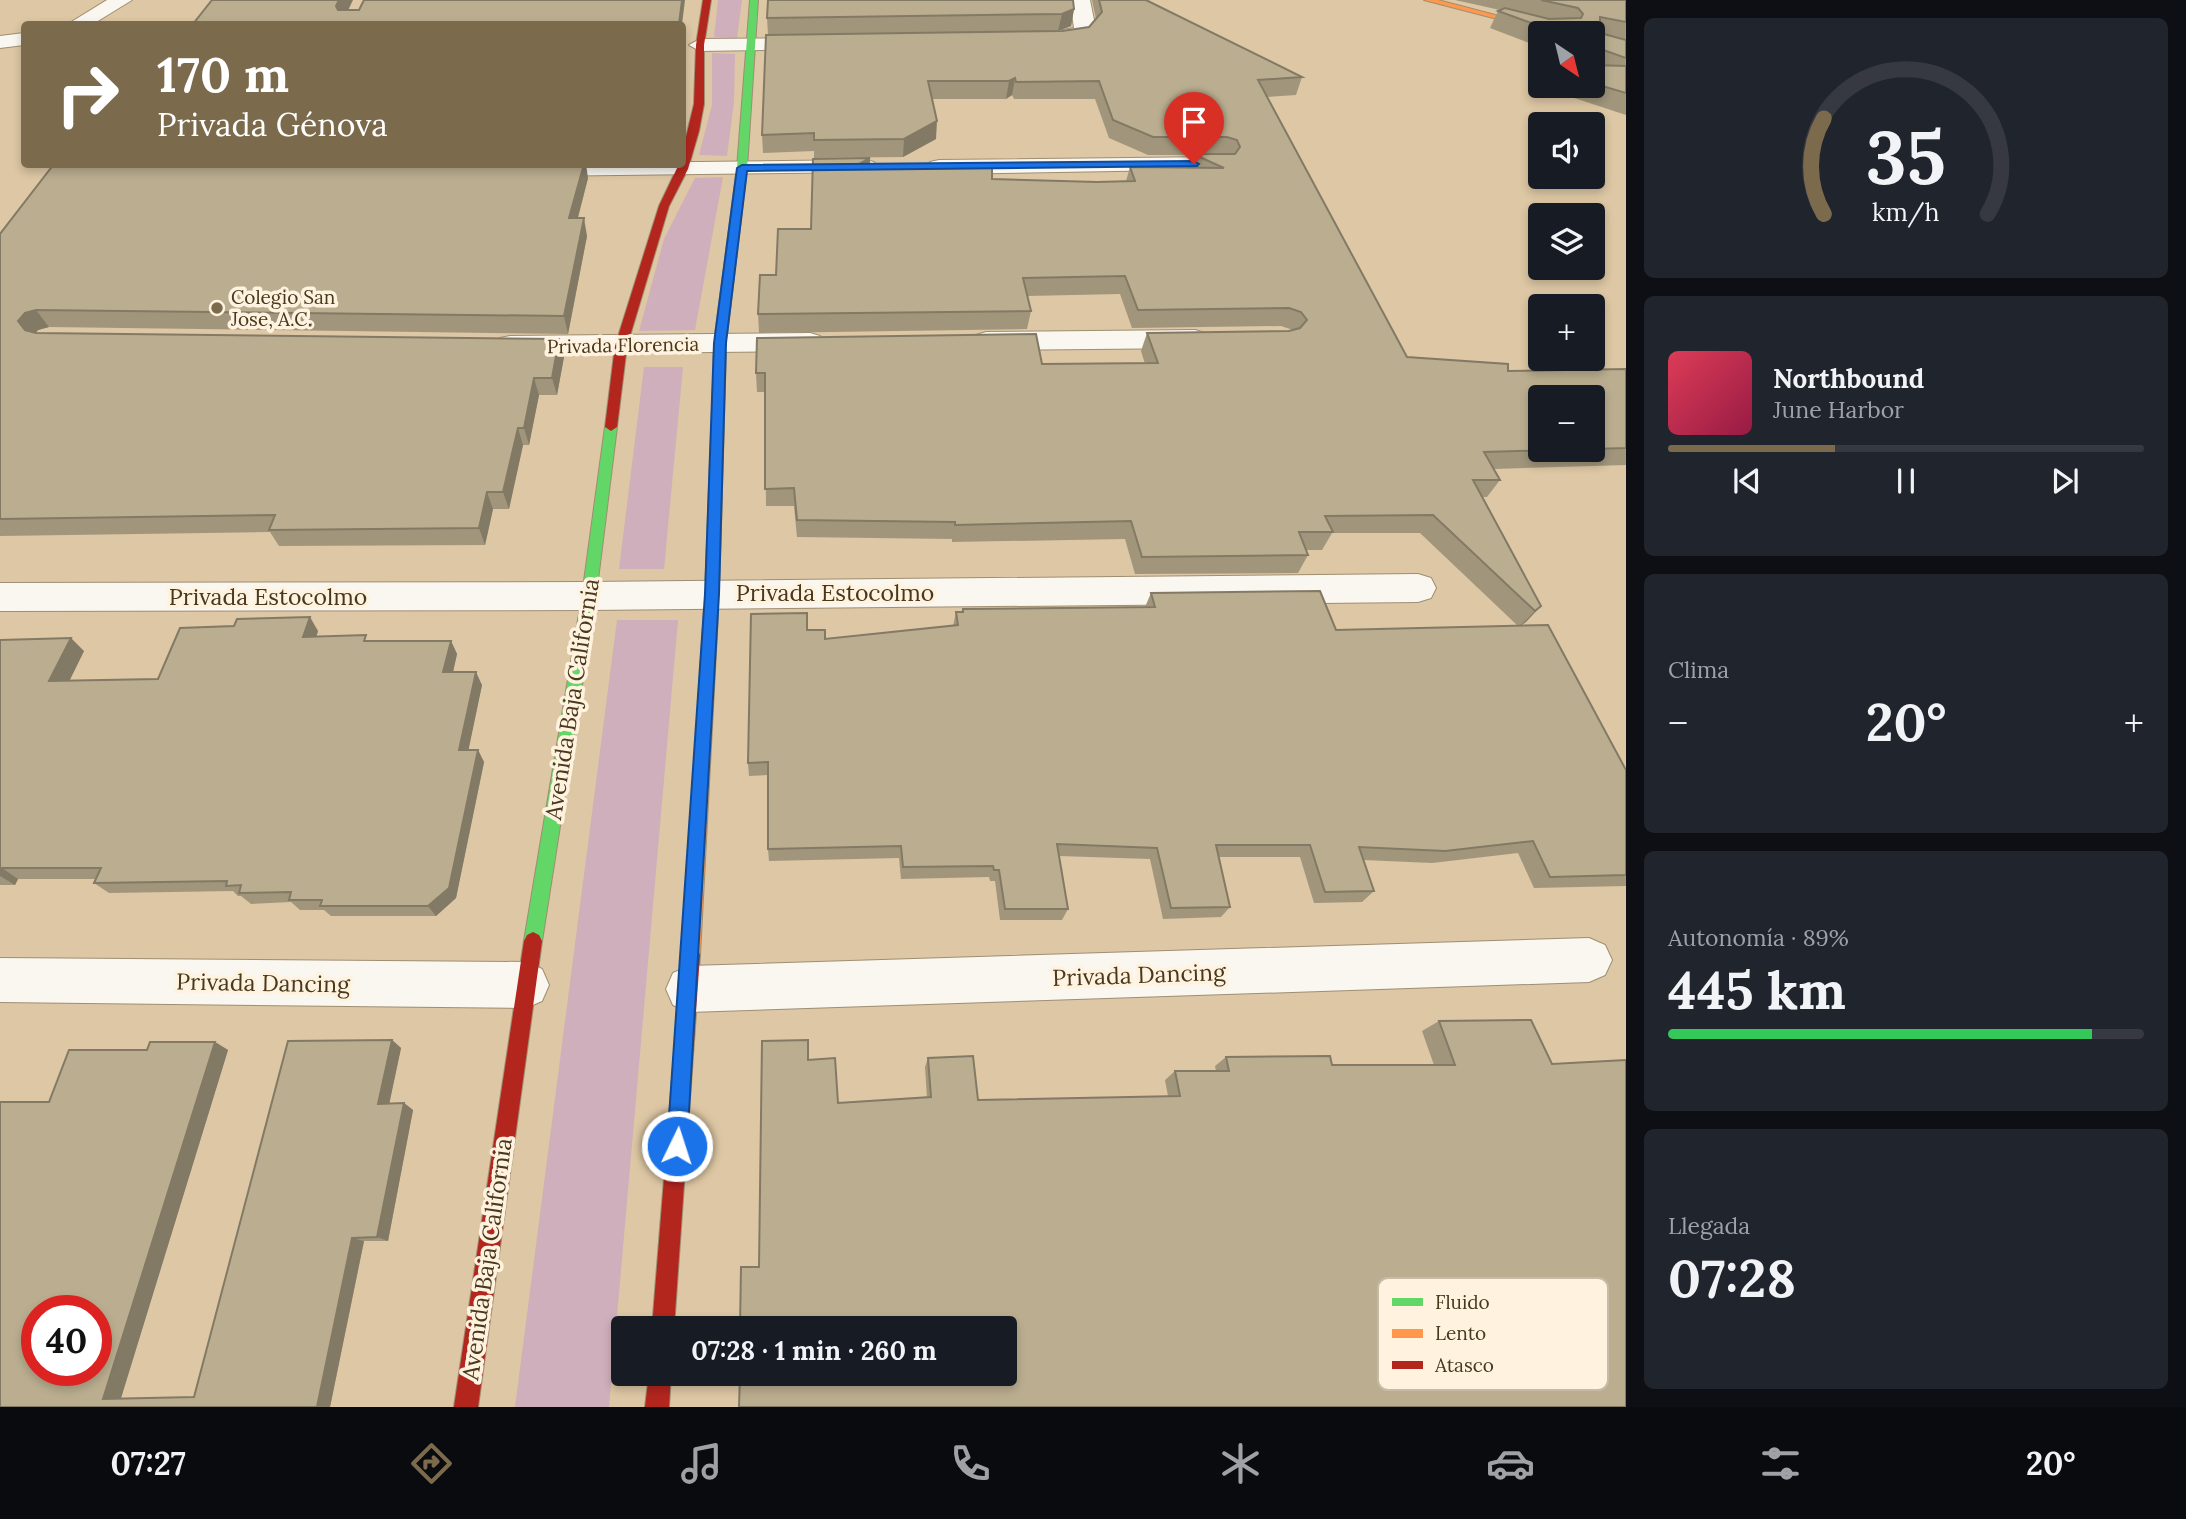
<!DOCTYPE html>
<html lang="es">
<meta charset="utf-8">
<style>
:root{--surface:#171b24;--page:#20242c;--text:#f1f3f6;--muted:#9ea1a6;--line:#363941;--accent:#7c6a4c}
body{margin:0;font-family:Lora,serif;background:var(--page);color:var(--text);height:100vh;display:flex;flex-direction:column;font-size:26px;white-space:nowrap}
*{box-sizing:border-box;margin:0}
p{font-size:23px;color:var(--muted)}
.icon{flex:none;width:38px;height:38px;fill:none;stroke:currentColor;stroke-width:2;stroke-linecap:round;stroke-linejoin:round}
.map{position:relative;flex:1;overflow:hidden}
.drawer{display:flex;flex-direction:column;gap:18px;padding:18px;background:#0d0f14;width:560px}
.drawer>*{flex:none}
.banner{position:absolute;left:21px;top:21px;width:665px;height:147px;border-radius:7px;box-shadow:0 4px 10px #0003;background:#7c6a4c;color:#fff;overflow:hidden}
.needle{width:46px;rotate:145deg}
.buttons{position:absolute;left:1528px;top:21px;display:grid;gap:14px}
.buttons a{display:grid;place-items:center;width:77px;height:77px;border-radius:7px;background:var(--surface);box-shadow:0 4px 10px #0003;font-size:35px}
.speed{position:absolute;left:21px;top:1295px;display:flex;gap:14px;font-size:35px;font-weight:700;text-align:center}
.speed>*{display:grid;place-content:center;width:91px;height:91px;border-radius:50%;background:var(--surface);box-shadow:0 4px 10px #0003;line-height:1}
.speed .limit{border:10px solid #d22;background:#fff;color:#111}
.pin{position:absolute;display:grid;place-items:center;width:60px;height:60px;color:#fff;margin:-72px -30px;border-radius:50% 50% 50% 0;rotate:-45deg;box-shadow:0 0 7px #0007}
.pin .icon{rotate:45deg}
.me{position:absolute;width:77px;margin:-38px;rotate:4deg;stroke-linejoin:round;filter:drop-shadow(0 0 5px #0008)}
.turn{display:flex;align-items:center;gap:24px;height:147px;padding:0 21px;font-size:32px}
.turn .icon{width:91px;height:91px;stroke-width:2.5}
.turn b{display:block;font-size:49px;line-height:60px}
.big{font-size:52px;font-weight:700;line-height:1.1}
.drawer .tile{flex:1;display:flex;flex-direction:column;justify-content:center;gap:10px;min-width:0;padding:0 24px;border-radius:10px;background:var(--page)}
.drawer .dial{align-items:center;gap:0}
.dial svg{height:182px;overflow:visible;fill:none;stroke:var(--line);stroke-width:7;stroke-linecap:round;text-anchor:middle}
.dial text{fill:var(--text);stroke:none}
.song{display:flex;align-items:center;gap:21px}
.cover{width:84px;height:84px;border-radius:10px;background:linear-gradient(135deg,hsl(350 70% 55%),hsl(340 70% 35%))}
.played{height:7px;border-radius:4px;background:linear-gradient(90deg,var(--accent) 35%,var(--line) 35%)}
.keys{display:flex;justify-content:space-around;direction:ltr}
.heat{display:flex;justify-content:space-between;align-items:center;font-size:38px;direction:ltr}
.charge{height:10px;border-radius:5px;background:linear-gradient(90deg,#34c759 89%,var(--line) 0)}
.trip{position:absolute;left:611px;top:1316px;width:406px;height:70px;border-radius:7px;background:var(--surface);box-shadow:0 4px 10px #0003;font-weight:700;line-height:70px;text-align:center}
.tabs{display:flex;height:112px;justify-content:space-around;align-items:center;background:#090b0e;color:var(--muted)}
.tabs .icon{width:49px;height:49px}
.tabs .on{color:var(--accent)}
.tabs b{font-size:32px;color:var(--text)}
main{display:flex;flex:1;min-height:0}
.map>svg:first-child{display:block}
.green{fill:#cfafbb}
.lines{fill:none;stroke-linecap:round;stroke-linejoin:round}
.street-casing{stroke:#9f8e72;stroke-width:2}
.fast-casing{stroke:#9f8e72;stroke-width:2}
.slow-casing{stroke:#9f8e72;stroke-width:2}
.jam-casing{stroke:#9f8e72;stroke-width:2}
.street{fill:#faf7f1;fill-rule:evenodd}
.fast{fill:#63d668;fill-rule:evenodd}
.slow{fill:#ff974d;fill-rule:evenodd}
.jam{fill:#b3261e;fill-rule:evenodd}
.wall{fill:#a1967c;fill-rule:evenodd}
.shaded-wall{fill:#837a65}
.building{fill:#bbae90;stroke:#837a65;stroke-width:2;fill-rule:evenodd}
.route{fill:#1a73e8;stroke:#114b97;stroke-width:2}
.poi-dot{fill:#7c6a4c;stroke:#fff3e0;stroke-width:2.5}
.labels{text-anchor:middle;stroke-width:7;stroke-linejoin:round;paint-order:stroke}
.far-poi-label{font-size:19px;fill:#48381d;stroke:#fff3e0;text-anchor:start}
.far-street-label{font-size:19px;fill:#48381d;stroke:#fff3e0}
.street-label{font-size:23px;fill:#48381d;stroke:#fff3e0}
.key{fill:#fff3e0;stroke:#c8bba6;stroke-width:2}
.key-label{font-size:19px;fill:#48381d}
</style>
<main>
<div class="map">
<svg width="1626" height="1407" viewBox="0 0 1626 1407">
<rect width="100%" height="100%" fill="#ddc7a4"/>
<g class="green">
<path d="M718,0H742L737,38L714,37Z"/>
<path d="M712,53L735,54L734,102L727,156L699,155L712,105Z"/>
<path d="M723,177L695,330L639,331L664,239L695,178Z"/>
<path d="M644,367H683L664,569H619Z"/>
<path d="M617,620H678L609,1407H515Z"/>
</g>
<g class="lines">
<g class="street-casing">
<g id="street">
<path d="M107,0H132L93,24H68Z"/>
<path d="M1070,0H1090L1096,30C1083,47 1050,50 1030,46L1027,41L1030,36L1074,28Z"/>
<path d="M24,33V45L0,48V36Z"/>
<path d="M817,38L828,44L825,49L700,51L689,45L700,39Z"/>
<path d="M1220,157L1229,159L1232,164L1229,169L939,174L930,172L927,167L930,162L939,160Z"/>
<path d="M865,160L874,162L877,167L874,172L533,176L524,174L521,169L524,164Z"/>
<path d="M1195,330L1205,333L1210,339L1205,345L1195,348L986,350L976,347L971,341L976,335L986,332Z"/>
<path d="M810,333L820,336L825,342L820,348L810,351L510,354L500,352L495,345L500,338L510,336Z"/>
<path d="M1418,574L1431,578L1436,588L1431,598L1418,602L589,610L0,611V583L589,582Z"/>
<path d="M1589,938L1605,945L1612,960L1605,975L1589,982L689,1012L673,1005L666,989L673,973L689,966Z"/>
<path d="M0,958L526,962L542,969L549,985L542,1001L526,1008L0,1002Z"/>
</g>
</g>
<g class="fast-casing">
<g id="fast">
<path d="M750,0H758L747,168L726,343L725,383L719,387L713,383L714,343L737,168Z"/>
<path d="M611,423L617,427L596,596L542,941L539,947L533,950L527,947L524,941L582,596L605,427Z"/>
</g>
</g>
<g class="slow-casing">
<g id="slow">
<path d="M1424,0H1438L1564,33H1551Z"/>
<path d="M719,379L725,383L719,594L700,955L698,961L691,964L684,961L682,955L705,594L713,383Z"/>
</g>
</g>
<g class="jam-casing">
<g id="jam">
<path d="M703,0H711L704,45V104L699,131L688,169L669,206L627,346L617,427L611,431L605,427L615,346L659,206L679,164H682V154L694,104L696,45Z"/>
<path d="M533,932L539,935L542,941L478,1407H454L524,941L527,935Z"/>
<path d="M691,946L698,949L700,955L674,1328H652L682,955L684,949Z"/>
<path d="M649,1374H671L669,1407H645Z"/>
</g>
</g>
<use href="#street" class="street"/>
<use href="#fast" class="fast"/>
<use href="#slow" class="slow"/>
<use href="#jam" class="jam"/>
</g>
<g class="wall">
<path d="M1092,0H1146L1302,77L1296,95L1267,97L1407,357L1508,371L1626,369V465L1494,469L1500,480L1487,497H1483L1541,606L1521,626L1626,770V886L1534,888L1518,853L1432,863L1363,860L1374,891L1362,902L1314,903L1300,857H1218L1230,907L1221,917L1163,919L1150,859L1059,856L1068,909L1062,920H1000L995,881H990L989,877L901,879L899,858L769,861L768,849V775L749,776L748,763L807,630L825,639L953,626L956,612H962L963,609L1145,607L1151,593L1336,630L1518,626L1420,533H1332L1322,550H1306L1308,555L1298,573L1135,574L1125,539L952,542V539L797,537L794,506H766L765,392H757L756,373L1042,364H1145L1141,351L1147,333L1289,331L1293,330L1281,326L1132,328L1120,294L1027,296L1031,311L1027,329L759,333L758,314L776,275L811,229L870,158V164L992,179L1097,182L1126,181L1130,167H1189L1193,155H1148L1109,138L1095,99H1014L1012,95L1006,99H932L936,139L903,157L814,158V151L763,153L762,135L768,35L767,18L1074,9L1071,26L1058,31H1062L1089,27L1096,19ZM1592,397V450H1540Z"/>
<path d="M1455,0H1626V115L1559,93L1560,86H1592V33H1540V47L1490,28L1498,11L1500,10Z"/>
<path d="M588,178L578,218L587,236L568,334L49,327L38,330L36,333L559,339L564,357L557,395H539L529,445H523L509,509H493L485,545L279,546L270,532L0,536V234Z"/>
<path d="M318,631L316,637L369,641H451L457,654L453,672L482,685L468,750H478L484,762L456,898L436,916H331L324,910H300L291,902L251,904L241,896H238L233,891L109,893L94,883L96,879H18L15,885H0V640L84,651L69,681L158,679Z"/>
<path d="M1439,1021L1552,1064L759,1267L808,1060L838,1103L927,1098L925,1067L928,1058L978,1100L1168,1096L1165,1080L1175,1071H1216L1215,1066L1226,1057L1332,1065H1434L1422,1031Z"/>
<path d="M392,1040L401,1048L389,1103H404L413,1110L388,1241H364L330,1407H0L49,1102L147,1050L215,1042L228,1050L121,1398L194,1397Z"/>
</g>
<g class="shaded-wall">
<path d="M339,0H353L342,23L336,6Z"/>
<path d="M682,0H685L682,24H679Z"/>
<path d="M1074,9L1071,26L1058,31L1062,14Z"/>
<path d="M1015,78L1012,95L1006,99L1009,81Z"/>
<path d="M937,121L936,139L903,157L904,139Z"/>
<path d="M870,158L869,176L859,164Z"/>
<path d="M584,164H586L588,178L573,236L569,218Z"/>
<path d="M584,218L587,236L568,334L564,316Z"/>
<path d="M36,310L49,327L38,330L31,339L18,321L25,313Z"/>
<path d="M559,339L564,357L557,395L552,378Z"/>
<path d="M534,378L539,395L529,445L524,428Z"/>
<path d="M518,428L523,445L509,509L503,492Z"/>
<path d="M487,492L493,509L485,545L479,528Z"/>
<path d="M1541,606L1526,622L1519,627L1535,611Z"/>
<path d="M310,617L318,631L312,650L303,637Z"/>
<path d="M71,638L84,651L63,694L49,681Z"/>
<path d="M451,641L457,654L450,685L443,672Z"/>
<path d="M476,672L482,685L466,762L459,750Z"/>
<path d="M478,750L484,762L456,898L436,916L428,906Z"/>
<path d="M2,868L18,879L15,885L0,876V871Z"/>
<path d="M392,1040L401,1048L388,1110L378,1104Z"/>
<path d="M215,1042L228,1050L121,1398L103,1399Z"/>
<path d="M404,1103L413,1110L388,1241L377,1237Z"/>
<path d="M352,1238L364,1241L330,1407H317Z"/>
</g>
<g class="building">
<path d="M212,0H339L336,6L338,10H359L364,0H682L679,24H193Z"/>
<path d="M768,0H1073L1074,9L1062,14L767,18Z"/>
<path d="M1099,0H1146L1302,77L1258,80L1407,357L1508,364V371L1626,369V448L1592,449V397H1540V450H1556L1484,452L1500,480H1473L1541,606L1535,611L1433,515L1325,516L1333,532H1299L1308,555L1142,557L1131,521L955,525V522L797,520L794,488L765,489V373H756L757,338L1036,334L1042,364L1158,363L1147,333L1289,331L1300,328L1307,320L1301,312L1289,308L1138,310L1125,276L1023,278L1031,311L758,314L760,275H776L778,229H811L813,159L870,158L859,164L992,166V179L1097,182L1135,181L1130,167L1224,168L1193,154H1235L1240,147L1237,140L1227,137H1153L1113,120L1099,81L1016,82L1015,78L1009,81H928L937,121L904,139L814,140V133L762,135L766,35L1062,31L1089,27L1102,12Z"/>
<path d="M1541,0H1626V22L1600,17V33L1626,40V58L1592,46V33H1559L1498,11L1505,8L1549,19L1581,18L1583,14L1578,8Z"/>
<path d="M1592,65L1626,66V93L1592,83Z"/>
<path d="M54,164H584L569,218H584L564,316L36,310L25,313L18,321L25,330L36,333L559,339L552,378H534L524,428H518L503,492H487L479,528L269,530L275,515L0,519V234Z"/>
<path d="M1320,591L1336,630L1548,625L1626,770V875L1550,877L1533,841L1445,851L1359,847L1374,891L1325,892L1310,845H1216L1230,907L1171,908L1157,848L1057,844L1068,909H1005L999,870H994L993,866L903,867L901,846L768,849V762L748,763L751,614L807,613V630H825V639L958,625L956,612H963V609L1155,607L1151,593Z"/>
<path d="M310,617L303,637L366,635L364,641H451L443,672H476L459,750H478L449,888L428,906H320L322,900H289L291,892L239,893L241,885L226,886L227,881L94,883L101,868H2L0,871V640L71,638L49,681L158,679L180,628L234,626L237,619Z"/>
<path d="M1531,1020L1552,1064L1626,1060V1407H739L740,1374H1004V1328H740L741,1267H759L762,1041L808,1040V1060L835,1058L838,1103L931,1097L928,1058L973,1056L978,1100L1180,1096L1175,1071H1229L1226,1057L1330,1056L1332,1065H1455L1439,1021Z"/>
<path d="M392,1040L378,1104L404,1103L377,1237L352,1238L317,1407H0V1102H49L69,1050H147L150,1042H215L103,1399L194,1397L288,1041ZM37,1311H96V1370H37Z"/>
</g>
<path class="route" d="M1194,161L1199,164L1197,166L747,171L726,343L719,594L687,1146L684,1153L677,1156L670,1153L667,1146L705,594L714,343L737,168L742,165Z"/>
<circle class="poi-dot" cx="217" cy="308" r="7"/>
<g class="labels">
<g class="far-poi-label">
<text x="231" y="304">Colegio San<tspan x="231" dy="22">Jose, A.C.</tspan></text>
</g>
<g class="far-street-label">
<text transform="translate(623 345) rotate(-1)" y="7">Privada Florencia</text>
</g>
<g class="street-label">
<text x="835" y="601">Privada Estocolmo</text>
<text x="268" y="605">Privada Estocolmo</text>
<text transform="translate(572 699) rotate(-81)" y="8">Avenida Baja California</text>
<text transform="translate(1139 975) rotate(-2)" y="8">Privada Dancing</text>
<text transform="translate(263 983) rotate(1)" y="8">Privada Dancing</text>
<text transform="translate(487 1259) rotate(-82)" y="8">Avenida Baja California</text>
</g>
</g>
<rect x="1378" y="1278" width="230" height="112" rx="10" class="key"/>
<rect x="1392" y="1298" width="31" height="8" fill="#63d668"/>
<rect x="1392" y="1329" width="31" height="9" fill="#ff974d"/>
<rect x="1392" y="1361" width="31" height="8" fill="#b3261e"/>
<g class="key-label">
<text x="1435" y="1309">Fluido</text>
<text x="1435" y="1340">Lento</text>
<text x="1435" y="1372">Atasco</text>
</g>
</svg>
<div class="buttons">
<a><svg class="needle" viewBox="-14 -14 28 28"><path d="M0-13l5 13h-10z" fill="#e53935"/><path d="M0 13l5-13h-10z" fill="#9ea1a6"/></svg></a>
<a><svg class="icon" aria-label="sound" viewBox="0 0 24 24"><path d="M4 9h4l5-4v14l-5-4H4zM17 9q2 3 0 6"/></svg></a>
<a><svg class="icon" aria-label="layers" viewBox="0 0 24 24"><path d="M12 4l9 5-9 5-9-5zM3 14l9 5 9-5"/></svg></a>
<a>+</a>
<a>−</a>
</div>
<div class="speed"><div class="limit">40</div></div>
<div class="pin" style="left:1194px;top:164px;background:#d93025"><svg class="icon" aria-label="arrive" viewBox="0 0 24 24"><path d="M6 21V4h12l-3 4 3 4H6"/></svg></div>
<svg class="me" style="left:677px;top:1146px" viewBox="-20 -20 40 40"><circle r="17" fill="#1a73e8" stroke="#fff" stroke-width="3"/><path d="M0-11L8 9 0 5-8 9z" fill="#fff"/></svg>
<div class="trip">07:28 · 1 min · 260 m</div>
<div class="banner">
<div class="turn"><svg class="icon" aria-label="right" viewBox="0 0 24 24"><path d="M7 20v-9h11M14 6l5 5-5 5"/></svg><div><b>170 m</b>Privada Génova</div></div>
</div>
</div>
<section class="drawer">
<div class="tile dial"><svg viewBox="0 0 100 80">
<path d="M14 69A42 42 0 1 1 86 69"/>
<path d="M14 69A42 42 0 0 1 14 27" stroke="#7c6a4c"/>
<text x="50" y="56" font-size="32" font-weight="700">35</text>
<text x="50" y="72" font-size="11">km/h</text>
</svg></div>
<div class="tile">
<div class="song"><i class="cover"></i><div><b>Northbound</b><p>June Harbor</p></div></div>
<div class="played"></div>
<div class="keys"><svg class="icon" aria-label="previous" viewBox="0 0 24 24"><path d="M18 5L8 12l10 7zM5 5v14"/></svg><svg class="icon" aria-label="pause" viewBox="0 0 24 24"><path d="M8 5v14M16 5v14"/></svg><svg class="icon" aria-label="next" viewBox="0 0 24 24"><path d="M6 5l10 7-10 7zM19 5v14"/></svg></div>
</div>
<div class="tile"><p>Clima</p>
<div class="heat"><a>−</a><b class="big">20°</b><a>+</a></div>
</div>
<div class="tile"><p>Autonomía · 89%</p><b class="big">445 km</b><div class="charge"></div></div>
<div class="tile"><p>Llegada</p><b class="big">07:28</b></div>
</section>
</main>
<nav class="tabs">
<b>07:27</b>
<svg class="icon on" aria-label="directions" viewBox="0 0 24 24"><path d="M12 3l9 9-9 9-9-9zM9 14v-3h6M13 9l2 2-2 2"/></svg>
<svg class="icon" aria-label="music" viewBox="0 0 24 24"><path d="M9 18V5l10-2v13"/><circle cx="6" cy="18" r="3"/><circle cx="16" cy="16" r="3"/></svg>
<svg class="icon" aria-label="phone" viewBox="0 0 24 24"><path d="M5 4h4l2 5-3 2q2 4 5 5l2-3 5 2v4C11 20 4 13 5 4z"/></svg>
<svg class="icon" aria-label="climate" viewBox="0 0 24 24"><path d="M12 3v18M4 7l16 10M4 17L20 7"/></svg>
<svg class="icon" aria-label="car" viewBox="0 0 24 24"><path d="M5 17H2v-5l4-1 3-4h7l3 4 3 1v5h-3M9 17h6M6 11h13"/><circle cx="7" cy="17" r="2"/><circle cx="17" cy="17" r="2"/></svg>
<svg class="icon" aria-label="filters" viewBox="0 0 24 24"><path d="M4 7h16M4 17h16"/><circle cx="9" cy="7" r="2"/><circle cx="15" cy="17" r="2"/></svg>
<b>20°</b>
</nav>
